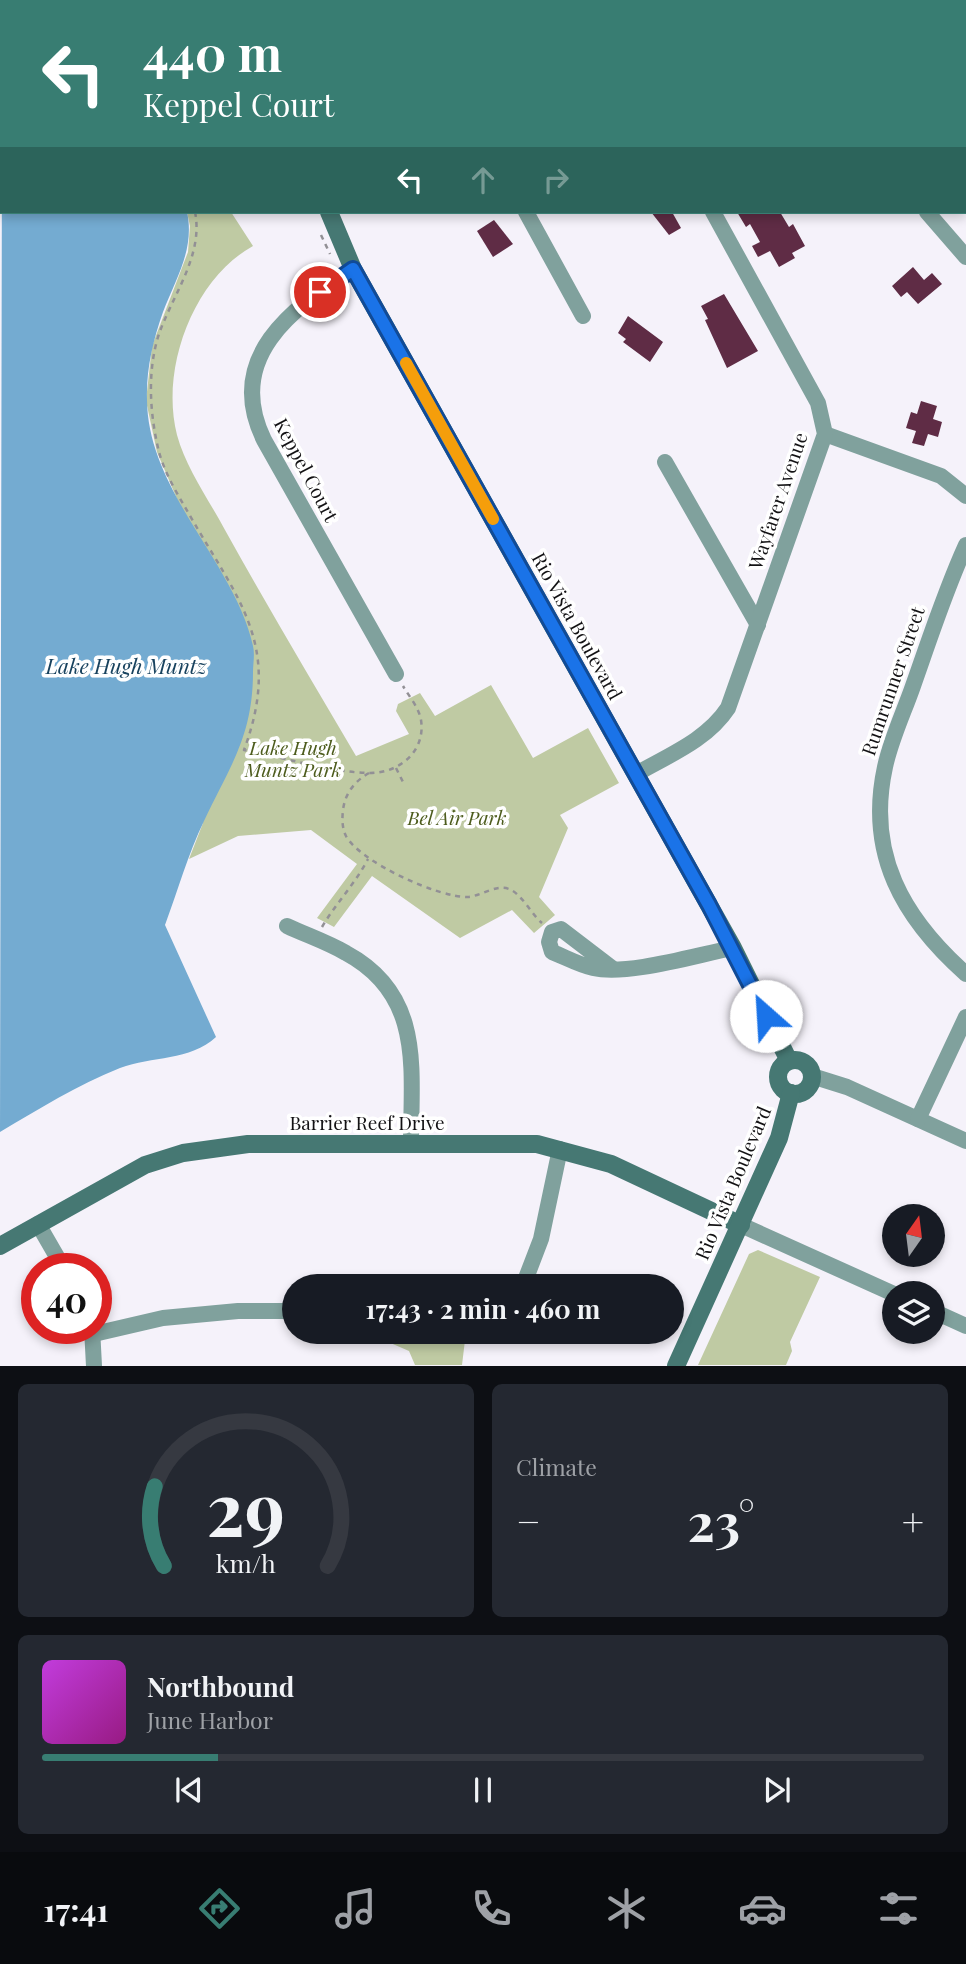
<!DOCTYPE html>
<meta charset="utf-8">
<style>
:root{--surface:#171b24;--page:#242831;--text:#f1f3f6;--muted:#9ea1a6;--line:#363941;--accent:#387d72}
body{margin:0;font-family:"Playfair Display",serif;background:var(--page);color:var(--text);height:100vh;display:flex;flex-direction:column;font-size:26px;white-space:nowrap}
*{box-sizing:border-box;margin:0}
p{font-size:23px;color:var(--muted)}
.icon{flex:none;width:38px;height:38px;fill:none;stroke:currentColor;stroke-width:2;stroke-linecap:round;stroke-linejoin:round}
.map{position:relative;height:1366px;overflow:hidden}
.details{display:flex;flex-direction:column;gap:18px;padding:18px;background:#0d0f14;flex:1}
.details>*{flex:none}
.guide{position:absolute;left:0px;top:0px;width:966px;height:214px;box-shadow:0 4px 10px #0003;background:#387d72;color:#fff;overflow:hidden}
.needle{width:46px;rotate:14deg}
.tools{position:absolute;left:882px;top:1204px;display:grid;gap:14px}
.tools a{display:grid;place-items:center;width:63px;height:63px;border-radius:50%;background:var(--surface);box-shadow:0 4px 10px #0003;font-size:35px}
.speed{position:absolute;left:21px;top:1253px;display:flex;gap:14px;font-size:35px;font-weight:700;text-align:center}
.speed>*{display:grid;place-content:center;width:91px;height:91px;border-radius:50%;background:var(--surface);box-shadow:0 4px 10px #0003;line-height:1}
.speed .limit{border:10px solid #d22;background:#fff;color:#111}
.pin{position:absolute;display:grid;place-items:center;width:60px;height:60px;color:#fff;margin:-30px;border:4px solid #fff;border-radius:50%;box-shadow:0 2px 7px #0007}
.me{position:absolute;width:77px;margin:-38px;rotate:334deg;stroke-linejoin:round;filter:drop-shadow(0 0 5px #0008)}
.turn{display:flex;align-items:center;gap:24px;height:147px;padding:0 28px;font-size:32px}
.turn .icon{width:91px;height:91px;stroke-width:2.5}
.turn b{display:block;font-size:49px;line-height:60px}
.lanes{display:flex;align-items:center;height:66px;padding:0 28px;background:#0003;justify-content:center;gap:35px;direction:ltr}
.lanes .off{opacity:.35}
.big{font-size:52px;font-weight:700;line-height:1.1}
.details .tile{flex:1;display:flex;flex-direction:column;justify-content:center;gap:10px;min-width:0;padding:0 24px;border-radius:10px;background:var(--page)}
.details .dial{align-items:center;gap:0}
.dial svg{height:182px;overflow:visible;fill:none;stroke:var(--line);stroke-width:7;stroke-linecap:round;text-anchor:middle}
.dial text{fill:var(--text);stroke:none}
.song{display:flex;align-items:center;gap:21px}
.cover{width:84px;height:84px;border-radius:10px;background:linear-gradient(135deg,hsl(290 70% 55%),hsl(310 70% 35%))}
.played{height:7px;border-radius:4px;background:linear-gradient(90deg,var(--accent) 20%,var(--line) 20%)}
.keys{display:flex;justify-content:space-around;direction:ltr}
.heat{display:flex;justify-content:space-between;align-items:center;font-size:38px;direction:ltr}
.details .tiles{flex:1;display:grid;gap:18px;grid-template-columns:1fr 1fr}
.tile:last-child{grid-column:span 2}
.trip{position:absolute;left:282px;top:1274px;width:402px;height:70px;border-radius:35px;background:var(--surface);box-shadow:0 4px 10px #0003;font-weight:700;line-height:70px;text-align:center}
.tabs{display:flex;height:112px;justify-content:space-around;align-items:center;background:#090b0e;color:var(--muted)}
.tabs .icon{width:49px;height:49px}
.tabs .active{color:var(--accent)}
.tabs b{font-size:32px;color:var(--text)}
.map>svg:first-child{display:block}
.green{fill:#bfcaa3}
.water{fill:#74abd1}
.building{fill:#5f2c45}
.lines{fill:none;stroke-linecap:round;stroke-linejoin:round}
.path{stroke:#929095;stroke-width:2.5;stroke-dasharray:5 5;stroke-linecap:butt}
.street{stroke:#80a19d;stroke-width:16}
.secondary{stroke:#467873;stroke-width:18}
.route-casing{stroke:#114b97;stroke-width:18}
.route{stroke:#1a73e8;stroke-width:12}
.slow{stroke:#f59e0b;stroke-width:12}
.labels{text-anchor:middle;stroke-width:7;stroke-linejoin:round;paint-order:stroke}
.street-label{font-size:19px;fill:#131214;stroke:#fff}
.park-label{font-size:19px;font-style:italic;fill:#4d5c1d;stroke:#fff}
.water-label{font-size:21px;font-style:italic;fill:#18425e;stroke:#fff}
</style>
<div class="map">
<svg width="966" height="1366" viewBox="0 0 966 1366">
<rect width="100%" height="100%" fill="#f5f2fa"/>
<g class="green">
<path d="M187,212H231L253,246C193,279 160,369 177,435C186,468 209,500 225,530C267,606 312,681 356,756L409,734L396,711L398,704L420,693L435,716L491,685L533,758L588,728L619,783L560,815L568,828L539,897L555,915L534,933L512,910L460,938L372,876L334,927L317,918L357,864L311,830L238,836L189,859L203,823L226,584L180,506L157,452L146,401L152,346L188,252L190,226Z"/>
<path d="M758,1250L820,1277L790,1342L792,1351L786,1365H698L749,1254Z"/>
<path d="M365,1332H466L462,1365H415L409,1351Z"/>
</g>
<path class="water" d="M2,135V212H187C195,249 176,278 163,312C153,340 146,370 147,400C148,492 235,563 253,646C255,654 253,664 253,672C253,736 230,766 204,821C188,854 178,890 165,925L216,1037C190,1061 152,1056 120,1068C77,1085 39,1109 0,1132Z"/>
<g class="building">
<path d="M651,212H672L681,228L669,235Z"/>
<path d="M737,212H780L789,227L793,224L805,246L792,253L795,258L779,267L770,251L758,257L752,246L760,242L750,224L746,227Z"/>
<path d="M494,220L513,244L493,257L477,231Z"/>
<path d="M913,267L924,280L932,273L942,284L918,304L907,292L901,297L892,286Z"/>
<path d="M724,294L758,351L727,368L705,320L708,319L701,306Z"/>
<path d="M628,316L663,342L650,362L623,342L626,339L618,333Z"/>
<path d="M921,401L937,406L933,419L942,422L938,437L928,434L924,446L912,443L916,431L906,428L911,412L917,414Z"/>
</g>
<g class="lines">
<g class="path">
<path d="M80,0L82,2"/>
<path d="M946,0L948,2"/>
<path d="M964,21L966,23"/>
<path d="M195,212C204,256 171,297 158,337C147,374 150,415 159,452C165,474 178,495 189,514C238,600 283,645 244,750C282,757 330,772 368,773C398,774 426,752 421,720C419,708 409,696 403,686"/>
<path d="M321,235L330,254"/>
<path d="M396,768L403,782"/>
<path d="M369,773C355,781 345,793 343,810C342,819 342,828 346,836C360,862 439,898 468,897C481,896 496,884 509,889C522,894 531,914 542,923"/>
<path d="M322,927C336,903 355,884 368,859"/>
</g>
<g class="street">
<path d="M854,2L856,0"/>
<path d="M526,212L583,316"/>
<path d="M927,212L966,257"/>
<path d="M353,269C291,309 224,358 264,440L396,674"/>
<path d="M825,434L941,476L966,496"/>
<path d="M665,462L758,625"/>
<path d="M966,545C945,591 930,638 913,686C904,712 891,739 885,767C866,854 903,918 966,974"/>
<path d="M636,774C669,755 707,740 728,708L825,434L818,403L713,212"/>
<path d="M287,926C306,935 327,942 346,953C424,995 411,1069 411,1144"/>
<path d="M612,968L561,929L552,932L549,942L552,952C565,957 579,965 593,968C628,976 696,955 733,948"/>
<path d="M812,1076L847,1087L966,1141"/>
<path d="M918,1119L966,1017"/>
<path d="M38,1224L64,1269"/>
<path d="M741,1225L894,1294"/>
<path d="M523,1286L541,1239L560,1149"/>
<path d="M933,1311L966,1326"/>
<path d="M92,1328L94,1366"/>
<path d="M94,1334L163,1318L238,1311H294"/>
</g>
<g class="secondary">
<path d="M322,2V0"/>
<path d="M964,2L966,4"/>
<path d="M329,212L353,269L733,948L789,1061"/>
<circle cx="795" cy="1077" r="17"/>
<path d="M0,1246L145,1165L183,1153L248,1144H537L611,1164L741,1225"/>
<path d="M676,1366L779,1138L791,1093"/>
</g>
</g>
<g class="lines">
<g class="route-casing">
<path id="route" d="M320,292L353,269L709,905L766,1016"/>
</g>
<use href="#route" class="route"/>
<path class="slow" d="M406,363L493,519"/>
</g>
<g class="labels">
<g class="street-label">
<text transform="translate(306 470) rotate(62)" y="7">Keppel Court</text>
<text transform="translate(778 501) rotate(-71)" y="7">Wayfarer Avenue</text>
<text transform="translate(577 626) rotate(61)" y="7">Rio Vista Boulevard</text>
<text transform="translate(893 681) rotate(-71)" y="7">Rumrunner Street</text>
<text x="367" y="1130">Barrier Reef Drive</text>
<text transform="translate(733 1183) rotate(-67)" y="7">Rio Vista Boulevard</text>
</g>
<g class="park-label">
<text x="293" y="755">Lake Hugh<tspan x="293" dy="22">Muntz Park</tspan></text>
<text x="457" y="825">Bel Air Park</text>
</g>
<g class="water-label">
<text x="126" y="674">Lake Hugh Muntz</text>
</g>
</g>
</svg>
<div class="tools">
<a><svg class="needle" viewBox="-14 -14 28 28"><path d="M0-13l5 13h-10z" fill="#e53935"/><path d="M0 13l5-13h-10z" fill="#9ea1a6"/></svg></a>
<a><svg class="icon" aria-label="layers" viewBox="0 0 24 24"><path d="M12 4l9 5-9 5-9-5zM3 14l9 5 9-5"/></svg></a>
</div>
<div class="speed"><div class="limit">40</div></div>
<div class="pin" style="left:320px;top:292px;background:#d93025"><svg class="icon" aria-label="arrive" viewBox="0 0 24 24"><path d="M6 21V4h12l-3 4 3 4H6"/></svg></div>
<svg class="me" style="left:766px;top:1016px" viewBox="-20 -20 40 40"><circle r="19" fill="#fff"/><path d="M0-13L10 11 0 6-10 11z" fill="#1a73e8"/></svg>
<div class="trip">17:43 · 2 min · 460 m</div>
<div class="guide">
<div class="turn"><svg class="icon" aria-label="left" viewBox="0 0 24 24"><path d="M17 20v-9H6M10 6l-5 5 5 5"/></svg><div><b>440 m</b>Keppel Court</div></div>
<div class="lanes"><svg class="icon" aria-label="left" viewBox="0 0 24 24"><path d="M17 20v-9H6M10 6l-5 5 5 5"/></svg><svg class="icon off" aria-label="ahead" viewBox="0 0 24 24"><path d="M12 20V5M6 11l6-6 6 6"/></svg><svg class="icon off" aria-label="right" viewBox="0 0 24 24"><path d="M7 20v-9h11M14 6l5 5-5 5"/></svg></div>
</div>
</div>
<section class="details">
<div class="tiles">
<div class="tile dial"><svg viewBox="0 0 100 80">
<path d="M14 69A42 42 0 1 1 86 69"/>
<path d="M14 69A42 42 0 0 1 10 34" stroke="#387d72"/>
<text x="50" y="56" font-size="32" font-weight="700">29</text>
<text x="50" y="72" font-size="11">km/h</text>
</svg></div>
<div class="tile"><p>Climate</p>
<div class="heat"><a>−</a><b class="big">23°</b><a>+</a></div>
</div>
<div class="tile">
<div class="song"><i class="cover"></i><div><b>Northbound</b><p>June Harbor</p></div></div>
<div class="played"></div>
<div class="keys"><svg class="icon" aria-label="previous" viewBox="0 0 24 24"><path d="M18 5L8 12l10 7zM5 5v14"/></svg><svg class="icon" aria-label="pause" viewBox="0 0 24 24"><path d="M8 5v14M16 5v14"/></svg><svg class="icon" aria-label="next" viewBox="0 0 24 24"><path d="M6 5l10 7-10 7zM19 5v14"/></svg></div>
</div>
</div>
</section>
<nav class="tabs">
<b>17:41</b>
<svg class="icon active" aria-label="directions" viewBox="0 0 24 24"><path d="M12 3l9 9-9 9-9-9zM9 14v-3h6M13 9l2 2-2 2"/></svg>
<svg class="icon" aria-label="music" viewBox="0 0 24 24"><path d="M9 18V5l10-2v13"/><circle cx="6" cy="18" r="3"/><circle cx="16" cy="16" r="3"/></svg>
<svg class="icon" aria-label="phone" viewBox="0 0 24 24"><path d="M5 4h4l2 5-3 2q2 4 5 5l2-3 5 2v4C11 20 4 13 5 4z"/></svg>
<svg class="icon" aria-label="climate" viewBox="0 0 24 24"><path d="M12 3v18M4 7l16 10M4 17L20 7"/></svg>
<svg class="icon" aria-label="car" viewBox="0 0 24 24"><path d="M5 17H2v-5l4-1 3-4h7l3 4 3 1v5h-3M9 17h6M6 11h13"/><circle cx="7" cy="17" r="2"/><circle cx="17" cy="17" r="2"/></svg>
<svg class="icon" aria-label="filters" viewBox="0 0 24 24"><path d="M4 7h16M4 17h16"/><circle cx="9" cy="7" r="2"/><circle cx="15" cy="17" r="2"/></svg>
</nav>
